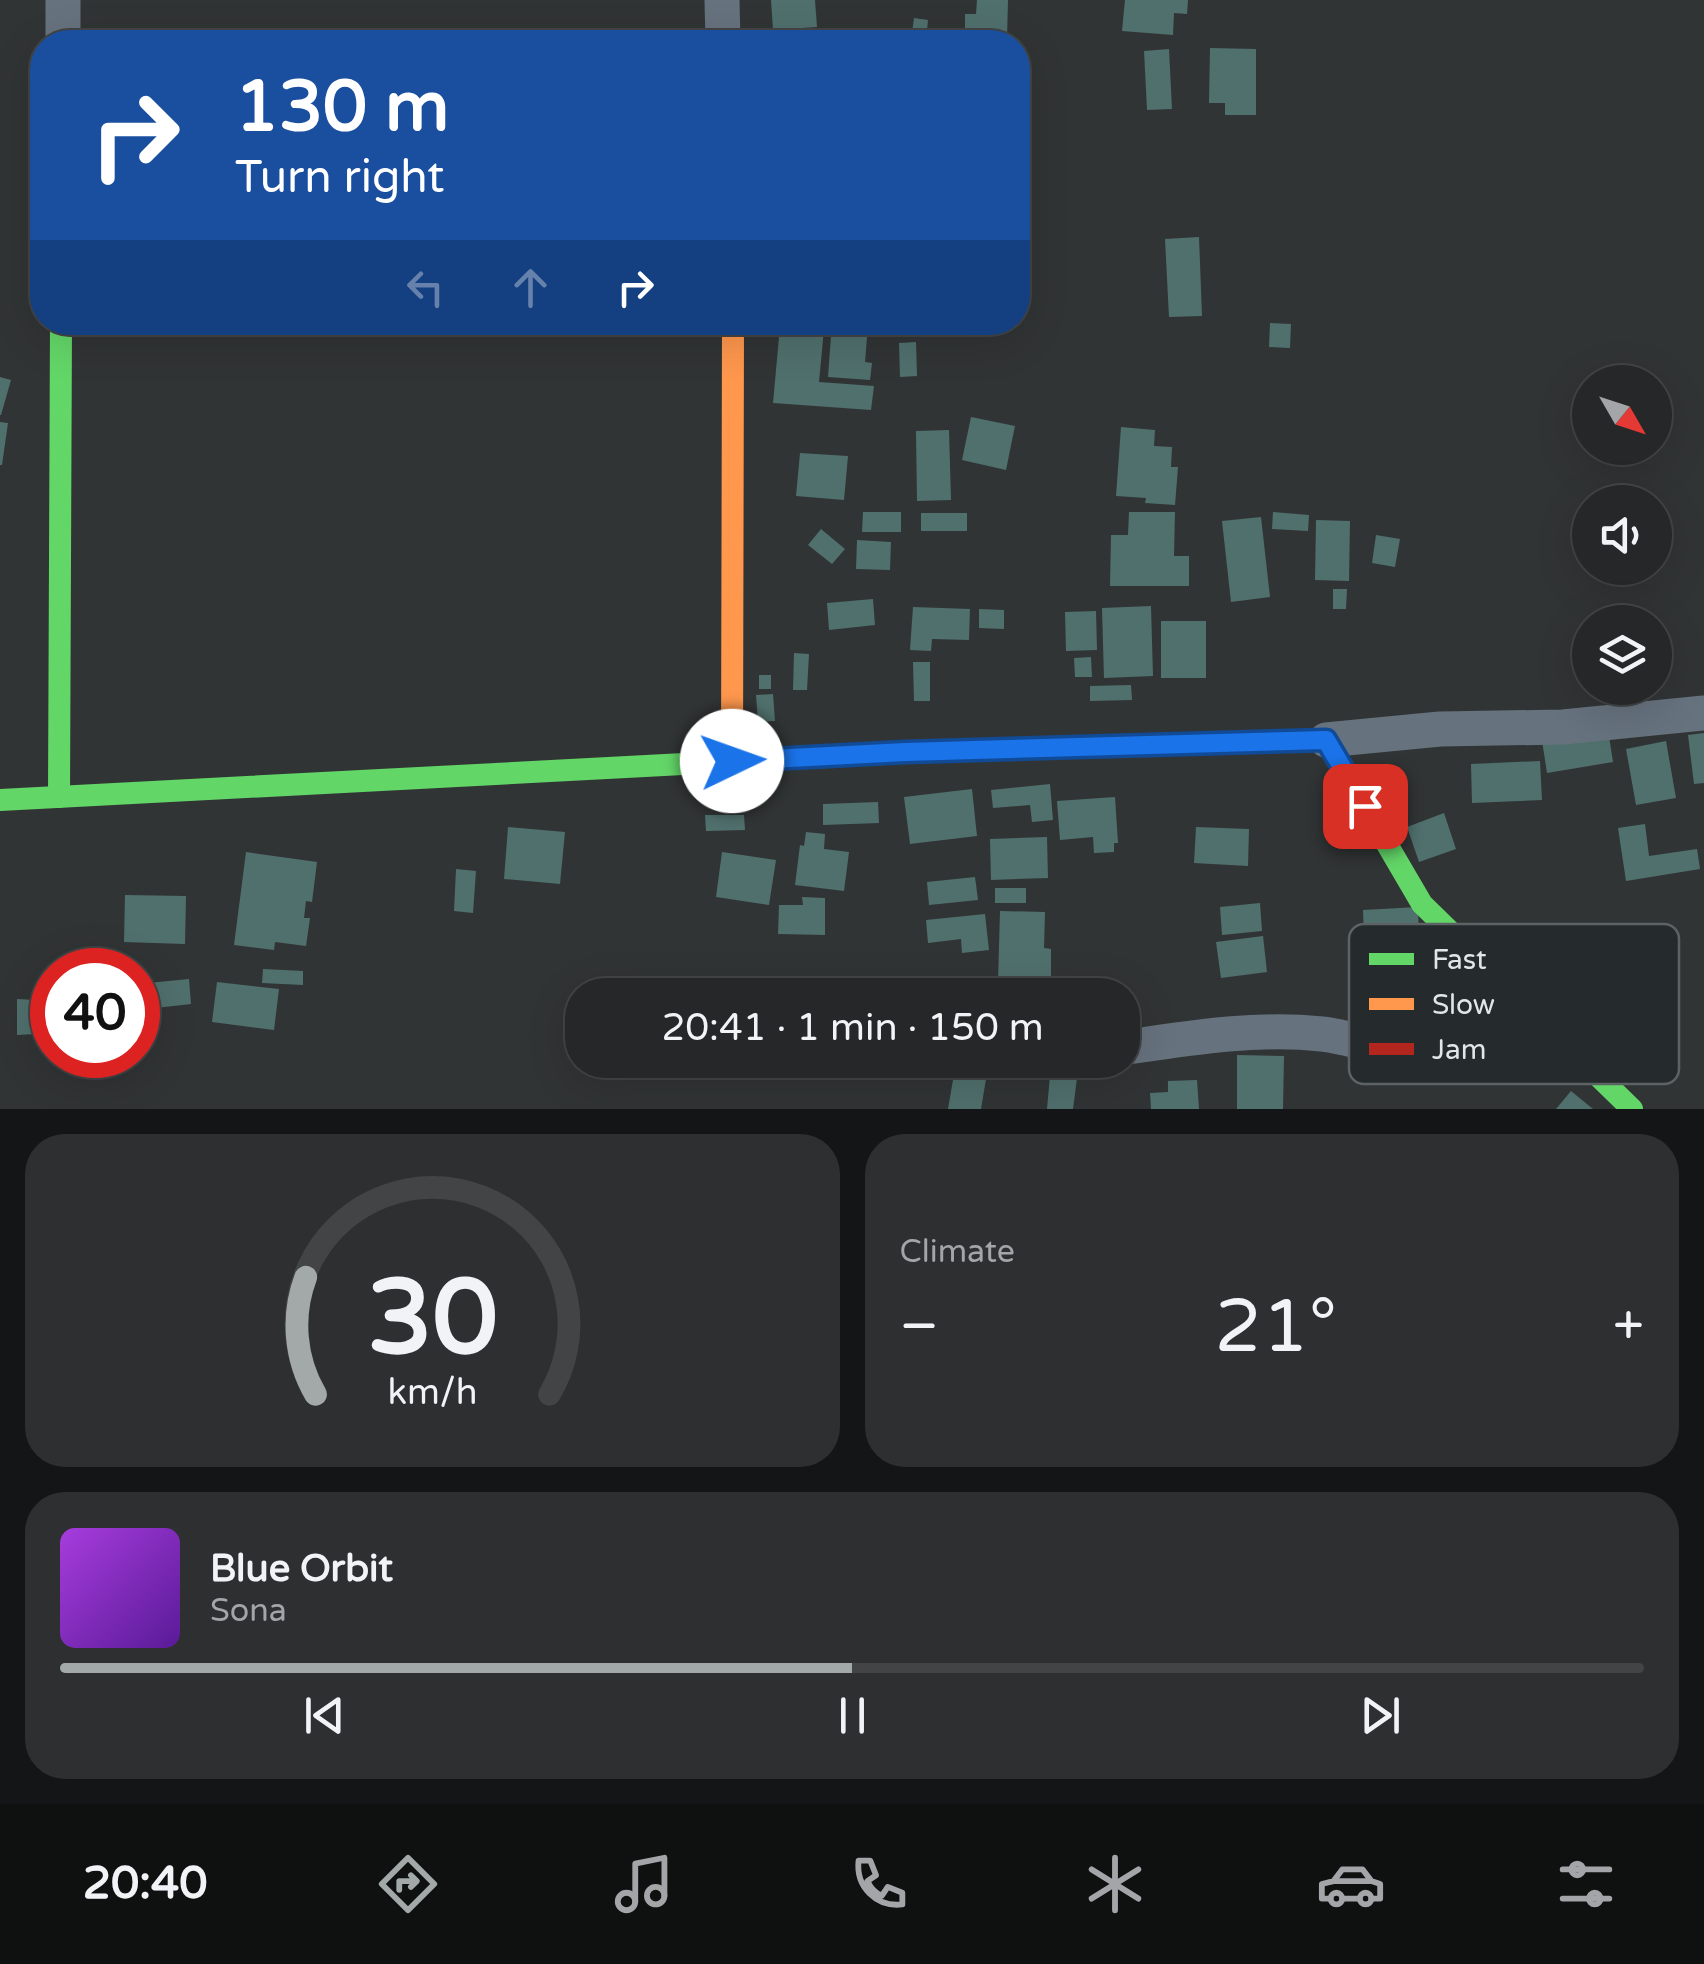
<!DOCTYPE html>
<meta charset="utf-8">
<style>
:root{--surface:#252728;--page:#2d2f30;--text:#f1f3f6;--muted:#a3a5a8;--line:#424445;--accent:#a3a8a9}
body{margin:0;font-family:"Varela Round",sans-serif;background:var(--page);color:var(--text);height:100vh;display:flex;flex-direction:column;font-size:38px;white-space:nowrap}
*{box-sizing:border-box;margin:0}
p{font-size:32px;color:var(--muted)}
.icon{flex:none;width:55px;height:55px;fill:none;stroke:currentColor;stroke-width:2;stroke-linecap:round;stroke-linejoin:round}
.map{position:relative;height:1109px;overflow:hidden}
.drawer{display:flex;flex-direction:column;gap:25px;padding:25px;background:#141516;flex:1}
.drawer>*{flex:none}
.banner{position:absolute;left:30px;top:30px;width:1000px;height:305px;border-radius:40px;box-shadow:0 10px 40px #0002,0 0 0 2px var(--line);background:#1a4fa0;color:#fff;overflow:hidden}
.needle{width:65px;rotate:129deg}
.fabs{position:absolute;left:1572px;top:365px;display:grid;gap:20px}
.fabs a{display:grid;place-items:center;width:100px;height:100px;border-radius:50%;background:var(--surface);box-shadow:0 10px 40px #0002,0 0 0 2px var(--line);font-size:50px}
.speed{position:absolute;left:30px;top:948px;display:flex;gap:20px;font-size:50px;font-weight:700;text-align:center}
.speed>*{display:grid;place-content:center;width:130px;height:130px;border-radius:50%;background:var(--surface);box-shadow:0 10px 40px #0002,0 0 0 2px var(--line);line-height:1}
.speed .limit{border:15px solid #d22;background:#fff;color:#111}
.pin{position:absolute;display:grid;place-items:center;width:85px;height:85px;color:#fff;margin:-42px;border-radius:20px;box-shadow:0 5px 15px #0006}
.me{position:absolute;width:110px;margin:-55px;rotate:87deg;stroke-linejoin:round;filter:drop-shadow(0 0 8px #0008)}
.turn{display:flex;align-items:center;gap:35px;height:210px;padding:0 40px;font-size:45px}
.turn .icon{width:130px;height:130px;stroke-width:2.5}
.turn b{display:block;font-size:70px;line-height:85px}
.lanes{display:flex;align-items:center;height:95px;padding:0 40px;background:#0003;justify-content:center;gap:50px;direction:ltr}
.lanes .off{opacity:.35}
.big{font-size:75px;font-weight:600;line-height:1.1}
.drawer .card{flex:1;display:flex;flex-direction:column;justify-content:center;gap:15px;min-width:0;padding:0 35px;border-radius:40px;background:var(--page)}
.drawer .dial{align-items:center;gap:0}
.dial svg{height:260px;overflow:visible;fill:none;stroke:var(--line);stroke-width:7;stroke-linecap:round;text-anchor:middle}
.dial text{fill:var(--text);stroke:none}
.song{display:flex;align-items:center;gap:30px}
.cover{width:120px;height:120px;border-radius:15px;background:linear-gradient(135deg,hsl(280 70% 55%),hsl(270 70% 35%))}
.played{height:10px;border-radius:5px;background:linear-gradient(90deg,var(--accent) 50%,var(--line) 50%)}
.keys{display:flex;justify-content:space-around;direction:ltr}
.heat{display:flex;justify-content:space-between;align-items:center;font-size:55px;direction:ltr}
.drawer .tiles{flex:1;display:grid;gap:25px;grid-template-columns:1fr 1fr}
.card:last-child{grid-column:span 2}
.trip{position:absolute;left:565px;top:978px;width:575px;height:100px;border-radius:40px;background:var(--surface);box-shadow:0 10px 40px #0002,0 0 0 2px var(--line);font-weight:600;line-height:100px;text-align:center}
.tabs{display:flex;height:160px;justify-content:space-around;align-items:center;background:#0f1010;color:var(--muted)}
.tabs .icon{width:70px;height:70px}
.tabs .current{color:var(--accent)}
.tabs b{font-size:45px;color:var(--text)}
.map>svg:first-child{display:block}
.building{fill:#50706d}
.lines{fill:none;stroke-linecap:round;stroke-linejoin:round}
.street{stroke:#66727e;stroke-width:35}
.fast{stroke:#63d668;stroke-width:22}
.slow{stroke:#ff974d;stroke-width:22}
.jam{stroke:#b3261e;stroke-width:22}
.route-casing{stroke:#114b97;stroke-width:25}
.route{stroke:#1a73e8;stroke-width:18}
.key{fill:#252b2d;stroke:#5d6365;stroke-width:2.5}
.key-label{font-size:28px;fill:#e1e6e7}
</style>
<div class="map">
<svg width="1704" height="1109" viewBox="0 0 1704 1109">
<rect width="100%" height="100%" fill="#313435"/>
<g class="building">
<path d="M771,0H815L817,27L773,30Z"/>
<path d="M977,0H1008L1007,39H965V14H976Z"/>
<path d="M1125,0H1188L1187,14L1174,13L1173,35L1122,31Z"/>
<path d="M914,18L928,20L926,42L911,41Z"/>
<path d="M1210,48L1256,49V115H1225V103H1209Z"/>
<path d="M1169,49L1172,109L1147,110L1144,51Z"/>
<path d="M1199,237L1202,316L1169,317L1165,239Z"/>
<path d="M832,322L868,325L865,362L872,363L870,380L828,377Z"/>
<path d="M1270,323L1291,324L1290,348L1269,347Z"/>
<path d="M780,326L824,329L819,382L874,386L871,410L773,403Z"/>
<path d="M916,342L917,376L900,377L899,343Z"/>
<path d="M0,377L11,380L1,415H0Z"/>
<path d="M971,417L1015,426L1006,470L962,460Z"/>
<path d="M0,422L8,423L2,465H0Z"/>
<path d="M1121,427L1155,430L1154,446L1172,447L1171,467H1178L1175,505L1145,503L1146,498L1116,496Z"/>
<path d="M949,430L951,500L917,501L916,431Z"/>
<path d="M800,453L848,456L844,500L796,496Z"/>
<path d="M863,512H901V532H862Z"/>
<path d="M1129,512H1175L1174,556H1189V586H1110L1111,535H1128Z"/>
<path d="M1273,512L1309,515L1308,531L1272,529Z"/>
<rect x="921" y="513" width="46" height="18"/>
<path d="M1261,517L1270,597L1231,602L1222,521Z"/>
<path d="M1316,520L1350,521L1349,581L1315,580Z"/>
<path d="M821,529L845,549L832,564L808,545Z"/>
<path d="M1376,535L1400,539L1395,567L1372,563Z"/>
<path d="M857,540L891,542L890,570L856,569Z"/>
<path d="M1333,589H1347L1346,609H1333Z"/>
<path d="M873,599L875,625L829,630L827,603Z"/>
<path d="M1151,606L1153,676L1104,678L1102,608Z"/>
<path d="M913,607L970,609L969,640L932,639L931,651L910,650Z"/>
<path d="M979,609L1004,610V629L979,628Z"/>
<path d="M1096,611L1097,650L1066,651L1065,612Z"/>
<rect x="1161" y="621" width="45" height="57"/>
<path d="M794,653L809,654L807,690H793Z"/>
<path d="M1091,657L1092,677H1075L1074,658Z"/>
<path d="M913,662H930V701H914Z"/>
<rect x="759" y="675" width="12" height="14"/>
<path d="M1131,685L1132,700L1090,701V686Z"/>
<path d="M773,694L775,721L758,722L756,695Z"/>
<path d="M1608,730L1613,762L1547,773L1542,741Z"/>
<path d="M1704,733V783L1694,784L1688,735Z"/>
<path d="M1666,741L1676,798L1636,805L1626,749Z"/>
<path d="M1540,761L1542,800L1472,803L1471,764Z"/>
<path d="M1050,784L1053,820L1032,822L1030,805L993,808L991,790Z"/>
<path d="M972,789L977,836L910,844L904,797Z"/>
<path d="M1115,797L1118,843H1114V852L1094,853L1093,837L1060,840L1057,801Z"/>
<path d="M878,802L879,823L823,825V804Z"/>
<path d="M1444,813L1456,849L1419,862L1407,827Z"/>
<path d="M705,815H744L745,830L706,831Z"/>
<path d="M1645,824L1649,856L1697,849L1700,869L1626,881L1618,828Z"/>
<path d="M508,827L565,832L560,884L504,879Z"/>
<path d="M1196,827L1249,829L1248,866L1194,863Z"/>
<path d="M806,832L825,834L824,849L849,852L844,891L795,885L800,845L804,846Z"/>
<path d="M1047,837L1048,878L991,880L990,839Z"/>
<path d="M246,852L317,862L312,902L306,901L304,918H310L306,946L275,942L274,950L234,945Z"/>
<path d="M722,852L776,860L769,905L716,897Z"/>
<path d="M456,869L476,871L473,913L454,911Z"/>
<path d="M975,877L978,900L929,905L927,882Z"/>
<rect x="995" y="888" width="31" height="15"/>
<path d="M125,895L186,896L185,944L124,942Z"/>
<path d="M802,897L825,898V935L778,934L779,905H803Z"/>
<path d="M1260,903L1262,931L1222,935L1220,907Z"/>
<path d="M1418,907L1420,968L1365,971L1363,910Z"/>
<path d="M1000,911L1045,912L1044,948L1051,949V984L998,982Z"/>
<path d="M985,914L989,950L962,953L961,939L928,943L926,920Z"/>
<path d="M1263,936L1267,972L1221,978L1216,942Z"/>
<path d="M263,969L303,971V985L262,983Z"/>
<path d="M189,979L191,1004L138,1010V984Z"/>
<path d="M1116,980L1117,995H1074L1073,983Z"/>
<path d="M217,982L279,989L274,1030L212,1022Z"/>
<path d="M17,999L36,1000V1034L17,1035Z"/>
<path d="M1237,1055L1284,1056L1283,1109H1237Z"/>
<path d="M954,1074L986,1079L981,1109H948Z"/>
<path d="M1050,1075L1077,1078L1073,1109H1047Z"/>
<path d="M1197,1080L1199,1109H1151L1150,1093L1168,1092V1081Z"/>
<path d="M1571,1091L1593,1109H1556Z"/>
</g>
<g class="lines">
<g class="street">
<path d="M722,0L723,42"/>
<path d="M63,42V0"/>
<path d="M1326,740L1440,729L1563,727L1704,713"/>
<path d="M1122,1048C1189,1038 1254,1027 1322,1034C1359,1038 1398,1057 1435,1053C1472,1049 1511,1033 1546,1022"/>
</g>
<g class="fast">
<path d="M1318,740H1326L1422,904L1632,1109"/>
<path d="M59,797L61,322"/>
<path d="M0,800L912,752"/>
</g>
<path class="slow" d="M732,761L733,322"/>
<path class="jam" d="M912,752L1318,740"/>
</g>
<g class="lines">
<g class="route-casing">
<path id="route" d="M732,761L905,752L1326,740L1365,806"/>
</g>
<use href="#route" class="route"/>
</g>
<rect x="1349" y="924" width="330" height="160" rx="15" class="key"/>
<rect x="1369" y="953" width="45" height="12" fill="#63d668"/>
<rect x="1369" y="998" width="45" height="12" fill="#ff974d"/>
<rect x="1369" y="1043" width="45" height="12" fill="#b3261e"/>
<g class="key-label">
<text x="1432" y="969">Fast</text>
<text x="1432" y="1014">Slow</text>
<text x="1432" y="1059">Jam</text>
</g>
</svg>
<div class="fabs">
<a><svg class="needle" viewBox="-14 -14 28 28"><path d="M0-13l5 13h-10z" fill="#e53935"/><path d="M0 13l5-13h-10z" fill="#a3a5a8"/></svg></a>
<a><svg class="icon" aria-label="sound" viewBox="0 0 24 24"><path d="M4 9h4l5-4v14l-5-4H4zM17 9q2 3 0 6"/></svg></a>
<a><svg class="icon" aria-label="layers" viewBox="0 0 24 24"><path d="M12 4l9 5-9 5-9-5zM3 14l9 5 9-5"/></svg></a>
</div>
<div class="speed"><div class="limit">40</div></div>
<div class="pin" style="left:1365px;top:806px;background:#d93025"><svg class="icon" aria-label="arrive" viewBox="0 0 24 24"><path d="M6 21V4h12l-3 4 3 4H6"/></svg></div>
<svg class="me" style="left:732px;top:761px" viewBox="-20 -20 40 40"><circle r="19" fill="#fff"/><path d="M0-13L10 11 0 6-10 11z" fill="#1a73e8"/></svg>
<div class="trip">20:41 · 1 min · 150 m</div>
<div class="banner">
<div class="turn"><svg class="icon" aria-label="right" viewBox="0 0 24 24"><path d="M7 20v-9h11M14 6l5 5-5 5"/></svg><div><b>130 m</b>Turn right</div></div>
<div class="lanes"><svg class="icon off" aria-label="left" viewBox="0 0 24 24"><path d="M17 20v-9H6M10 6l-5 5 5 5"/></svg><svg class="icon off" aria-label="ahead" viewBox="0 0 24 24"><path d="M12 20V5M6 11l6-6 6 6"/></svg><svg class="icon" aria-label="right" viewBox="0 0 24 24"><path d="M7 20v-9h11M14 6l5 5-5 5"/></svg></div>
</div>
</div>
<section class="drawer">
<div class="tiles">
<div class="card dial"><svg viewBox="0 0 100 80">
<path d="M14 69A42 42 0 1 1 86 69"/>
<path d="M14 69A42 42 0 0 1 11 33" stroke="#a3a8a9"/>
<text x="50" y="56" font-size="32" font-weight="700">30</text>
<text x="50" y="72" font-size="11">km/h</text>
</svg></div>
<div class="card"><p>Climate</p>
<div class="heat"><a>−</a><b class="big">21°</b><a>+</a></div>
</div>
<div class="card">
<div class="song"><i class="cover"></i><div><b>Blue Orbit</b><p>Sona</p></div></div>
<div class="played"></div>
<div class="keys"><svg class="icon" aria-label="previous" viewBox="0 0 24 24"><path d="M18 5L8 12l10 7zM5 5v14"/></svg><svg class="icon" aria-label="pause" viewBox="0 0 24 24"><path d="M8 5v14M16 5v14"/></svg><svg class="icon" aria-label="next" viewBox="0 0 24 24"><path d="M6 5l10 7-10 7zM19 5v14"/></svg></div>
</div>
</div>
</section>
<nav class="tabs">
<b>20:40</b>
<svg class="icon current" aria-label="directions" viewBox="0 0 24 24"><path d="M12 3l9 9-9 9-9-9zM9 14v-3h6M13 9l2 2-2 2"/></svg>
<svg class="icon" aria-label="music" viewBox="0 0 24 24"><path d="M9 18V5l10-2v13"/><circle cx="6" cy="18" r="3"/><circle cx="16" cy="16" r="3"/></svg>
<svg class="icon" aria-label="phone" viewBox="0 0 24 24"><path d="M5 4h4l2 5-3 2q2 4 5 5l2-3 5 2v4C11 20 4 13 5 4z"/></svg>
<svg class="icon" aria-label="climate" viewBox="0 0 24 24"><path d="M12 3v18M4 7l16 10M4 17L20 7"/></svg>
<svg class="icon" aria-label="car" viewBox="0 0 24 24"><path d="M5 17H2v-5l4-1 3-4h7l3 4 3 1v5h-3M9 17h6M6 11h13"/><circle cx="7" cy="17" r="2"/><circle cx="17" cy="17" r="2"/></svg>
<svg class="icon" aria-label="filters" viewBox="0 0 24 24"><path d="M4 7h16M4 17h16"/><circle cx="9" cy="7" r="2"/><circle cx="15" cy="17" r="2"/></svg>
</nav>
